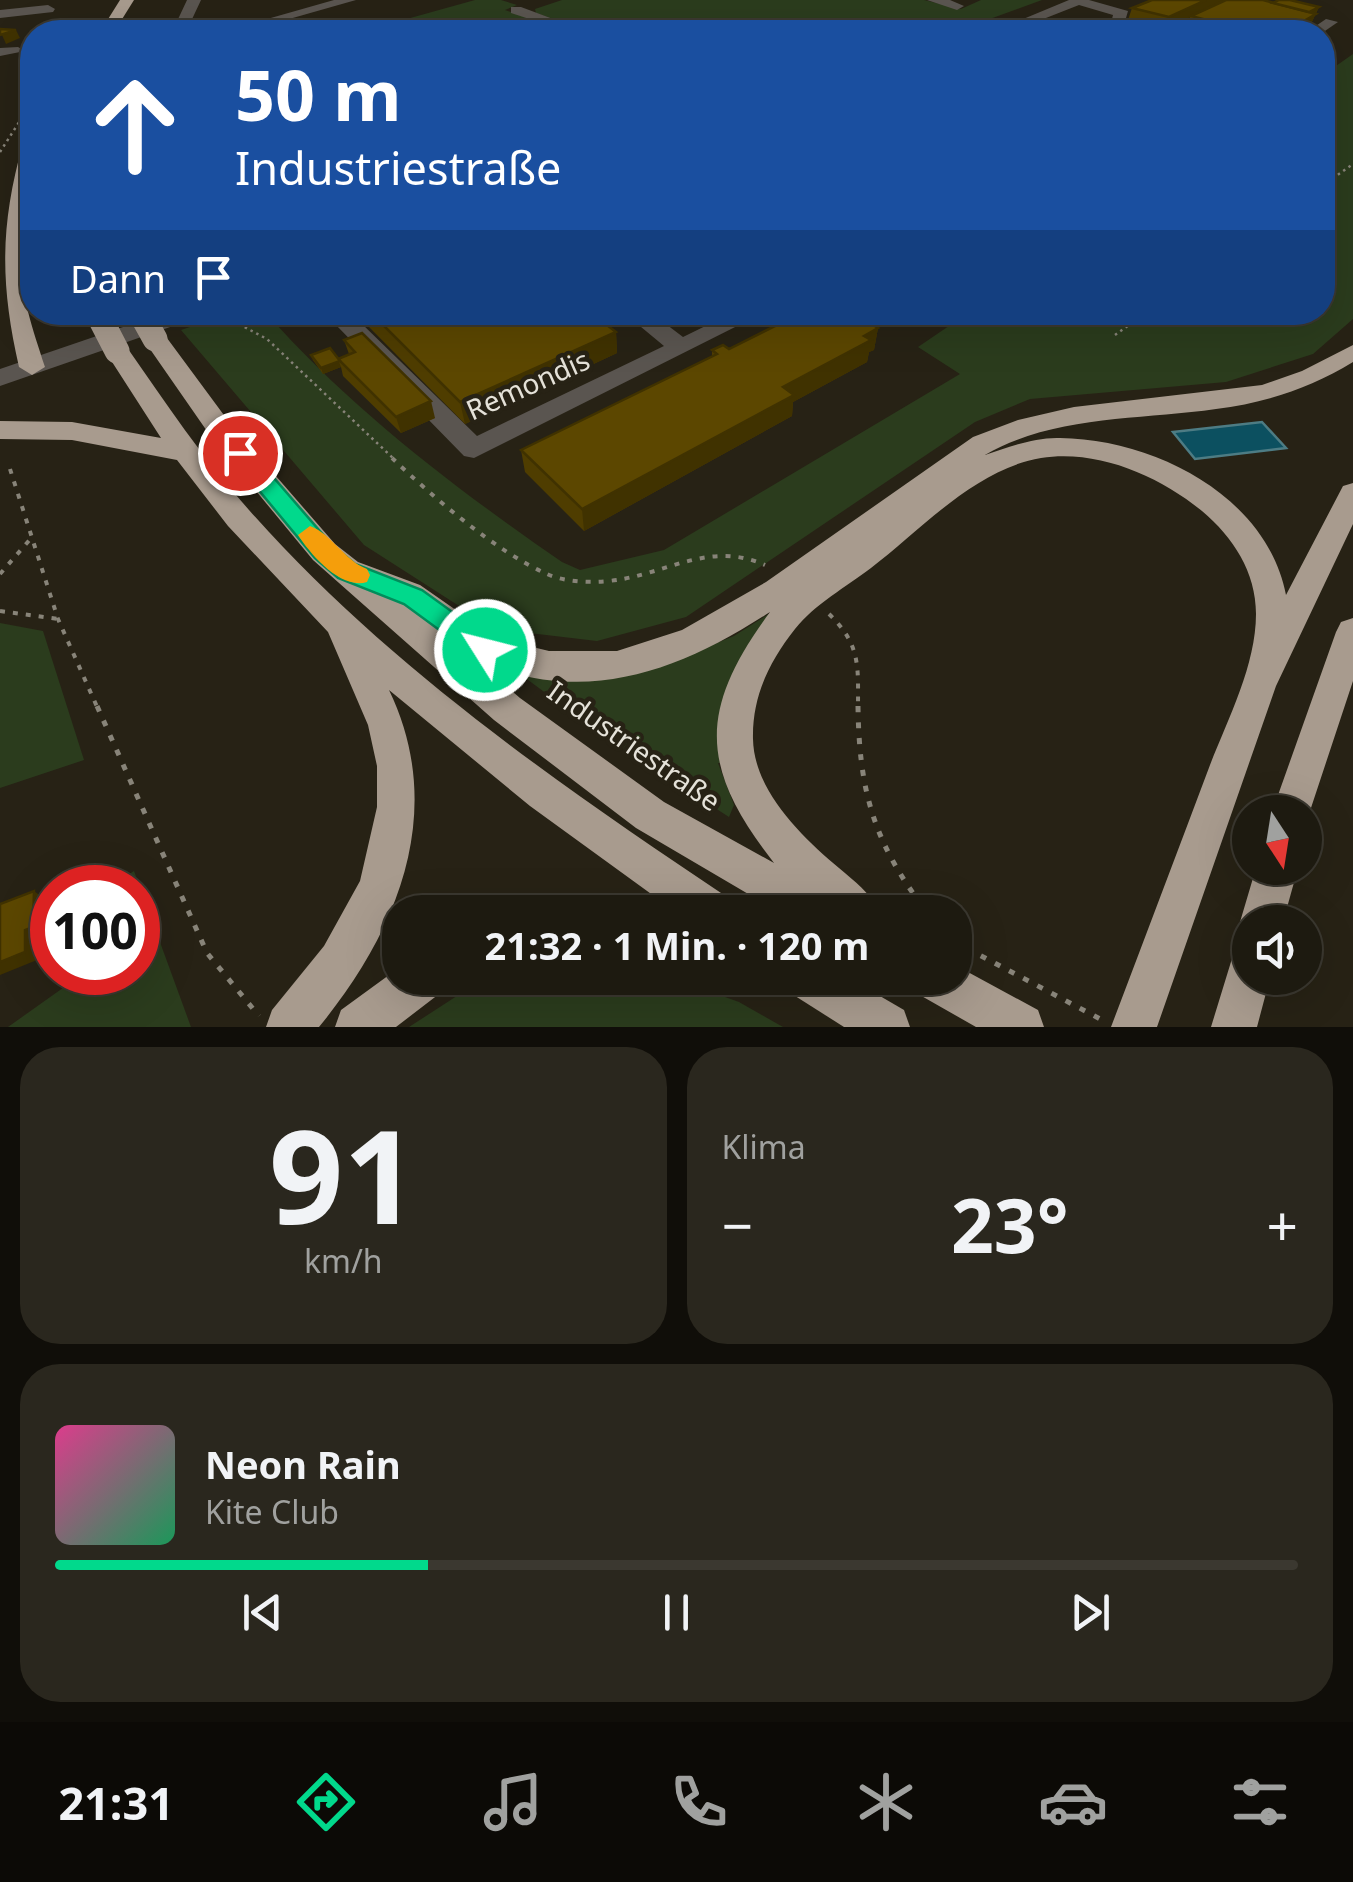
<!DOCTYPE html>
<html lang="de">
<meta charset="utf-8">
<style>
:root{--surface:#1d1a10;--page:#2a271e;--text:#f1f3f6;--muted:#a0a19f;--line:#3b3830;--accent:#01d98c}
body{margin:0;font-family:"Noto Sans",sans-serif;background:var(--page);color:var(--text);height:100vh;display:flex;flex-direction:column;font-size:38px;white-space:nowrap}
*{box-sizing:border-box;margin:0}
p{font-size:32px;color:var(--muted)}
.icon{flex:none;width:55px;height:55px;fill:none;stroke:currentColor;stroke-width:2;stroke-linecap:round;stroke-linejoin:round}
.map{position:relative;height:1027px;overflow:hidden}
.panel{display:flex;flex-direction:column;gap:20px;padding:20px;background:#100e09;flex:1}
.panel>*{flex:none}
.banner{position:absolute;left:20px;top:20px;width:1315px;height:305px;border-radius:40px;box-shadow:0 10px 40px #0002,0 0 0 2px var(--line);background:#1a4fa0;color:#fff;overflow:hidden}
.needle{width:65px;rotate:168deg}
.controls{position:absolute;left:1232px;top:795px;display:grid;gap:20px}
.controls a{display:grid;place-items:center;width:90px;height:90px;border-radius:50%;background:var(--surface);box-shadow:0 10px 40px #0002,0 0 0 2px var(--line);font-size:50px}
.speed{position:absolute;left:30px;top:865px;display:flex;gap:20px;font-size:50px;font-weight:700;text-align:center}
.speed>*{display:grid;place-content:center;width:130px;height:130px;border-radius:50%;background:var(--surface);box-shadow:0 10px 40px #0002,0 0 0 2px var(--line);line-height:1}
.speed .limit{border:15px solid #d22;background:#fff;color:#111}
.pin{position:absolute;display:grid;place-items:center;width:85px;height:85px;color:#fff;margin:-42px;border:5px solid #fff;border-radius:50%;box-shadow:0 2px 10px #0007}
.me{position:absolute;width:110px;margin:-55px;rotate:306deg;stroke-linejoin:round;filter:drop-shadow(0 0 8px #0008)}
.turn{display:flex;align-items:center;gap:35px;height:210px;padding:0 50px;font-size:45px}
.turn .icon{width:130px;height:130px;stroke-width:2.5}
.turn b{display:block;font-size:70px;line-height:85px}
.then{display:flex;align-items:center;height:95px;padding:0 50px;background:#0003;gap:20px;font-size:38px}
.big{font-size:75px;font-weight:700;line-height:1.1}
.panel .tile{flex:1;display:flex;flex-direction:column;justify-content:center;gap:15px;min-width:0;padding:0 35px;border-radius:40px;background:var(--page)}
.panel .dial{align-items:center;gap:0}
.dial b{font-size:130px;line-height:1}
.song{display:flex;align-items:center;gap:30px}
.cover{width:120px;height:120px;border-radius:15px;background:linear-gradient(135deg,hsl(330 70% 55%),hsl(150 70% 35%))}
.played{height:10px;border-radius:5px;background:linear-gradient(90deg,var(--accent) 30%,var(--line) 30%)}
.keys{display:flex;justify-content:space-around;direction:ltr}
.heat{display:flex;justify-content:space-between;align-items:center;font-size:55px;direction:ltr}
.panel .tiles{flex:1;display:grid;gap:20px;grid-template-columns:1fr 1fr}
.tile:last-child{grid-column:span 2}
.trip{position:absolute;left:382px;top:895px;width:590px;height:100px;border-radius:40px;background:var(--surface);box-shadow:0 10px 40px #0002,0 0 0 2px var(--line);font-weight:700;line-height:100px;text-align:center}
.dock{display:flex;height:160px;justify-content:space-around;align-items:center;background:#0c0a06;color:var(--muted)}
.dock .icon{width:70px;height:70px}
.dock .selected{color:var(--accent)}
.dock b{font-size:45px;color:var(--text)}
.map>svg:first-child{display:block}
.green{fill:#2b3c1d}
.water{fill:#0c5060;stroke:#4d7c84;stroke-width:2.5}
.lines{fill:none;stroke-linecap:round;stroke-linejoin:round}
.path-far2{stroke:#888479;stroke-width:2.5;stroke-dasharray:2.5 4;stroke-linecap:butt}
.path-far1{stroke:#888479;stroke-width:4;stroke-dasharray:5 8;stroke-linecap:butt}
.path{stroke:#888479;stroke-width:5;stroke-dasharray:6 10;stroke-linecap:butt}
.minor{fill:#5a5550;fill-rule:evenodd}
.highway{fill:#a89b8e;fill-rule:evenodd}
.highway-bridge{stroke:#a89b8e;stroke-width:25}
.wall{fill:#4f3d00}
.shaded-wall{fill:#403200}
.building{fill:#5c4700;stroke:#403200;stroke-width:2.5}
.route{fill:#01d98c;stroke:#018d5b;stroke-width:2.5}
.slow{fill:#f59e0b}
.labels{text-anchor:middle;stroke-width:9;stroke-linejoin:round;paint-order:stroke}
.street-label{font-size:28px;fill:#e5e2d9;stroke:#272215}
</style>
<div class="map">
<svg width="1353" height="1027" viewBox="0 0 1353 1027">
<rect width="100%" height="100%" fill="#272215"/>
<g class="green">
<path d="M475,0H501L517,5L505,10L568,32H360Z"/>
<path d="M562,0H924L961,9L981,0H1042L954,32H590L536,13L535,9Z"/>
<path d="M1353,54V319L1313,354L1226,382L1030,399L975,422L686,617L597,641L495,629L364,545L181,330L231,313H266C352,410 455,488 562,562L580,570L664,550L960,374L918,347L968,313L1322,312L1323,75Z"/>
<path d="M775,610C726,673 723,684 725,763H718L734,805L729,817L605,737L520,674L655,668L734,636Z"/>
<path d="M0,623L43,631L84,760L0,788Z"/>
<path d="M134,871L191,1027H8L84,973L138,972V888L109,887Z"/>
<path d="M495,978H672L739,1002L783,1027H409L480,981Z"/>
</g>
<path class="water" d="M1262,422L1286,448L1195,459L1173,432Z"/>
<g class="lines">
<g class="path-far2">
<path d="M0,152L32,102"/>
<path d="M1322,186L1353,164"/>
<path d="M216,312L267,339L395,460"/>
<path d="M1115,335L1147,312"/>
</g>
<g class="path-far1">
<path d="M392,458C433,497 495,551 547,574C569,584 600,583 623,579C675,569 713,542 765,565"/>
<path d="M10,469L58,619L98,709"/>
<path d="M0,574L33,536"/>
<path d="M0,611L58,619"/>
<path d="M829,614C861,645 858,666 858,709"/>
</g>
<g class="path">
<path d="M97,706L207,953L259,1016"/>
<path d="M858,706C859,791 874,844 927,912"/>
<path d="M955,937L972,951L1104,1021"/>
</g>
<g class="minor">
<path d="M187,0H201L186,32H172Z"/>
<path d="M334,0H356L243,32H222Z"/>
<path d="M927,0H950L964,6L957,10Z"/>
<path d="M1069,0H1089L1128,11L1126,18L1170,32H1148L1111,23L1113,15L1079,5L1010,32H992Z"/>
<path d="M48,5L55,9L53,12L0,18V10Z"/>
<path d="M511,7H521L588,32H569L511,13Z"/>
<path d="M1326,19L1338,22L1322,33L1307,32Z"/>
<path d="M0,48L18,47L25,51L0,56Z"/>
<path d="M167,312H202L199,317L0,386V369Z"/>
<path d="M342,312H375L360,322L477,436L664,346L623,312H650L683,337L734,312H765L474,458L464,456L336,325L332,320Z"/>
</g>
<g class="highway">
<path d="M120,0H134L114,32H100Z"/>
<path d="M32,138C34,171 23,204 20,238C17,284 31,324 45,367L32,375L19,367C0,283 0,226 23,143Z"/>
<path d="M155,332L164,334L229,422L335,544L358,562L420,585L496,638L549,651H617L682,630L766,582L973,437L1018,420L1074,407L1262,385L1302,371L1353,345V362C1310,388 1266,403 1216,409C1140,420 1054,415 985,455C1009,447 1035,437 1060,438C1154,439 1267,496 1286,595L1343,486L1353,483V524L1276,686L1157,1027H1111C1144,940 1177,853 1210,765C1228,719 1256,665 1256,614C1256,572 1233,537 1202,511C1159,476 1098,449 1041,458C975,469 922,529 871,568C846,587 815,604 795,629C769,662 752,697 753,739C754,791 802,837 839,868C855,882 870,892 879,912H779L636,828L494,720L313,560L209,434L143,339ZM770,612C698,710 699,767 774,863L664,802L520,698L473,658C581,708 676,673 770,612Z"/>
<path d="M117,344L126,346C165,402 203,459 249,510C386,665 557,783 727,897L733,912H676L530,806L389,690C447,810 399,930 319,1027H266L272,1010L324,946L360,881L377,807V766L368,725L328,632L228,526L177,460L72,440L0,439V421L72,422L161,438L105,351Z"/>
<path d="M1353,618V681L1305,826V812H1272L1336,632L1341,622Z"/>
<path d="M1256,868H1298L1283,922H1250V939L1240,922Z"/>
<path d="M1250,946V978H1270L1257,1027H1211L1234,952Z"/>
<path d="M955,965L1038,1010L1044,1027H976L918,994L912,978H955Z"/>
<path d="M400,967V978H445L439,994L396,1027H335L341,1010Z"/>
<path d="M785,978H849L904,1010L910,1027H844L792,994Z"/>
</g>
<g class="highway-bridge">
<path d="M140,312L155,339"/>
<path d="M102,322L117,351"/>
</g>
</g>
<g class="wall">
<path d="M1273,3L1319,7L1308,30L1304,32H1185L1190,17L1164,29L1128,20L1132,8Z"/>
<path d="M365,312H590L616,332L617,353L465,424L369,327Z"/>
<path d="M878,328L874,350L869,352L867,362L793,402L792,416L584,531L525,472L521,450L712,357V350Z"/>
<path d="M344,340L435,418L401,433L343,376L341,367L323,374L313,360L311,355L338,359L349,354Z"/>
</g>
<g class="shaded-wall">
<path d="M1206,0H1229L1164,29L1169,17Z"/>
<path d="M1319,7L1308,30L1304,32H1286L1302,16Z"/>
<path d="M1265,24L1261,32H1250V31Z"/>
<path d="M1110,25L1107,32H1096L1097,30Z"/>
<path d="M16,30L20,38L6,44L2,35Z"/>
<path d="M297,312H300L301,317L292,320L290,315Z"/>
<path d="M878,328L874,350L869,352L867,362L793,402L792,416L584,531L582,509Z"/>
<path d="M616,332L617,353L465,424L460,402Z"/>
<path d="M339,362L341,367L323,374L321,368Z"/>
<path d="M431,401L435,418L401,433L396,417Z"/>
<path d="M34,891L46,900L45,936L38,938L37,960L0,975V962L25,930Z"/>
</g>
<g class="building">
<path d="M1152,0H1206L1169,17L1132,8Z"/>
<path d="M1226,0H1263L1316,14L1288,30L1265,24L1250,31L1191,16Z"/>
<path d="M1279,0H1290L1319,7L1309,12L1273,3Z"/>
<path d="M1092,20L1110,25L1097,30L1104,32H1083L1070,29Z"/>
<path d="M1130,28L1148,32H1120Z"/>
<path d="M0,29L16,30L0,35Z"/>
<path d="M367,312H383L374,316L375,320Z"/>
<path d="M383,312H590L616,332L460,402L374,316Z"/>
<path d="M803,312H852L878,328L864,336L871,340L783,387L794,395L582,509L521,450L717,354L712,350L723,345L729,349Z"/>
<path d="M362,333L431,401L396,417L338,359L355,352L344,340Z"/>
<path d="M330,348L340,361L321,368L311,355Z"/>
<path d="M34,891L33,927L25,930V952L0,962V904Z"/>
</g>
<path class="route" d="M240,446L248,448L332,545L355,564L422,590L494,642L498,650L494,657L485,660L476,657L404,604L338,578L315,558L232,458L229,453L232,448Z"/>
<path class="slow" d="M310,526C332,534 344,560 367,569L370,575L367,582C341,590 311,555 298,535Z"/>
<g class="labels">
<g class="street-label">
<text transform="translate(528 385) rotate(-24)" y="10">Remondis</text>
<text transform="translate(634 746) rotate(35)" y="10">Industriestraße</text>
</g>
</g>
</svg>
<div class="controls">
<a><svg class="needle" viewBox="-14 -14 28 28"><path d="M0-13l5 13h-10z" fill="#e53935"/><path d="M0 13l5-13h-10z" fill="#a0a19f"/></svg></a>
<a><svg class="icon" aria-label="sound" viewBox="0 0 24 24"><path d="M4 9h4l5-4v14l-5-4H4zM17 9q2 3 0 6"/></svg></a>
</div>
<div class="speed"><div class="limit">100</div></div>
<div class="pin" style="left:240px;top:453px;background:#d93025"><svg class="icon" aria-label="arrive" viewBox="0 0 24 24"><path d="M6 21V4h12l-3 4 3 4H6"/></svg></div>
<svg class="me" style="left:485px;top:650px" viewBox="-20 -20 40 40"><circle r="17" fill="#01d98c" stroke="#fff" stroke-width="3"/><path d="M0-11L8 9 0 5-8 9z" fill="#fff"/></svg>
<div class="trip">21:32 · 1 Min. · 120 m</div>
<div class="banner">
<div class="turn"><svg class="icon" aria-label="ahead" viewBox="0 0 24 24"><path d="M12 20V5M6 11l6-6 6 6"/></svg><div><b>50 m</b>Industriestraße</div></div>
<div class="then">Dann<svg class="icon" aria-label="arrive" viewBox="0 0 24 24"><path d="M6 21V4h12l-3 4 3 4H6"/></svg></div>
</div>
</div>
<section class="panel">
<div class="tiles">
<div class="tile dial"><b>91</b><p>km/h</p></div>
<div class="tile"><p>Klima</p>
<div class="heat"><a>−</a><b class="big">23°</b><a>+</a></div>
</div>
<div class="tile">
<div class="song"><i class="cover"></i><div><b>Neon Rain</b><p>Kite Club</p></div></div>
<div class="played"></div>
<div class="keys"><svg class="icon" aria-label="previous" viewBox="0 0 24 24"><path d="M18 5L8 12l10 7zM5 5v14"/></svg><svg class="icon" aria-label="pause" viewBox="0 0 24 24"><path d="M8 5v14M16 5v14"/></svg><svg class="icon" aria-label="next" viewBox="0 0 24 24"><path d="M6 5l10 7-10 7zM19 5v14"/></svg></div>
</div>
</div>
</section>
<nav class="dock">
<b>21:31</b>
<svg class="icon selected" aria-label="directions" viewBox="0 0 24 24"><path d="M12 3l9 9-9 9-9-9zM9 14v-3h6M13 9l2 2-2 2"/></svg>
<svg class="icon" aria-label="music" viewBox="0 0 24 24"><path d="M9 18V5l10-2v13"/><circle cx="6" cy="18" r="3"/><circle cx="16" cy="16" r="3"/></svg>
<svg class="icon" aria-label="phone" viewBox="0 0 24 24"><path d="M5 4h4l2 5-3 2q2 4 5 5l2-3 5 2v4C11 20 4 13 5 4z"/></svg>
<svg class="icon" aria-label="climate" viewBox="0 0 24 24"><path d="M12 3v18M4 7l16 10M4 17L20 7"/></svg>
<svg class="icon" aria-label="car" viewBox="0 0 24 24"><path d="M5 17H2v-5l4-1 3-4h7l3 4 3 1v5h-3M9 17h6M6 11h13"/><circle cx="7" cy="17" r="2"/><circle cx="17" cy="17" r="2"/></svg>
<svg class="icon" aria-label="filters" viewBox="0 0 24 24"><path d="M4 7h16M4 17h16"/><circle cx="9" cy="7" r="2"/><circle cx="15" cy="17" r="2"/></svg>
</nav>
